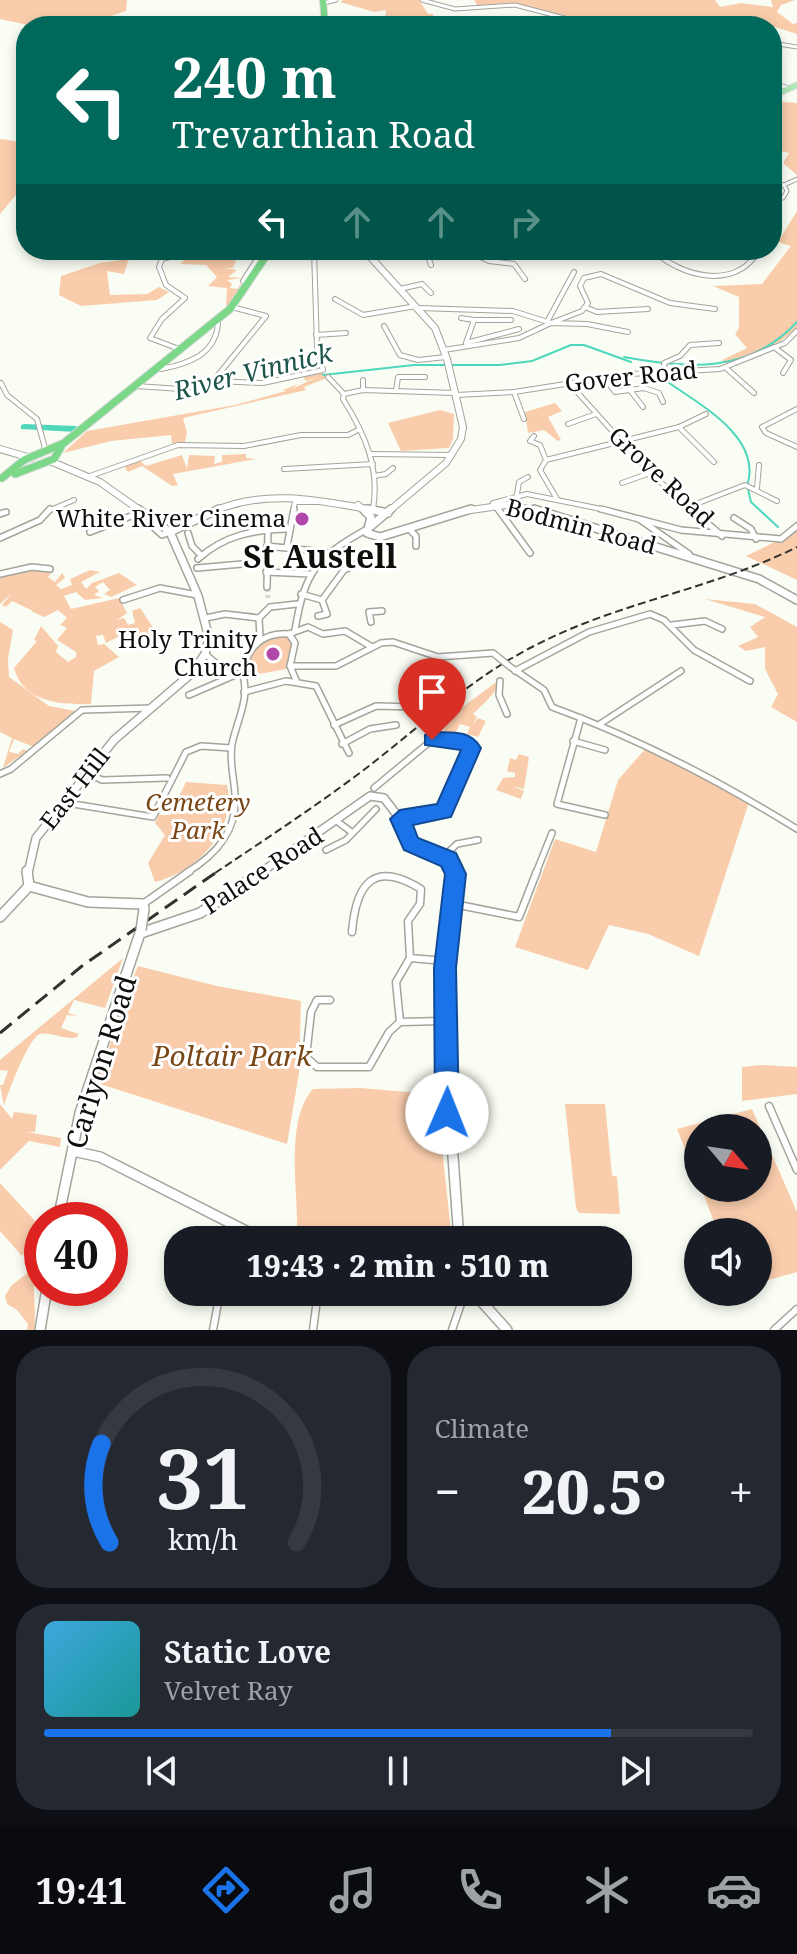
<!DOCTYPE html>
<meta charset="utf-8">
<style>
:root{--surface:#171b24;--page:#242831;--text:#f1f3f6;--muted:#9ea1a6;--line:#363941;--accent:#1a73e8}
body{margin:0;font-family:"Noto Serif",serif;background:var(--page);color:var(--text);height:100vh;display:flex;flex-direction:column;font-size:30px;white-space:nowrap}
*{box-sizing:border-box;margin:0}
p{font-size:26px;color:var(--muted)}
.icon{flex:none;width:44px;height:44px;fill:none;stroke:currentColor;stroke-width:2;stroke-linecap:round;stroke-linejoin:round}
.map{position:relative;height:1330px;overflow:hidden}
.side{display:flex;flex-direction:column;gap:16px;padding:16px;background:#0d0f14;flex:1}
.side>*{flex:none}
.hud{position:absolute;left:16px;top:16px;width:766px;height:244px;border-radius:32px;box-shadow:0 4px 12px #0003;background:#00695c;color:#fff;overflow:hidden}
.needle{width:52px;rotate:119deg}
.fabs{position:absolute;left:684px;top:1114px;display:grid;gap:16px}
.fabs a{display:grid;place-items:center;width:88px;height:88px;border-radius:50%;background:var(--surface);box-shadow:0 4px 12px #0003;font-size:40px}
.speed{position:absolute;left:24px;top:1202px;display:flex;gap:16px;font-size:40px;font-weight:700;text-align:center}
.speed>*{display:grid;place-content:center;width:104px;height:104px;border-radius:50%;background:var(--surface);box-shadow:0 4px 12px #0003;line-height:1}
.speed .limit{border:12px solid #d22;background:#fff;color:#111}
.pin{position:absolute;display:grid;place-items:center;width:68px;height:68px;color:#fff;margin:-82px -34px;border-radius:50% 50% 50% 0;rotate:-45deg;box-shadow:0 0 8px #0007}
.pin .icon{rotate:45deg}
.me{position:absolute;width:88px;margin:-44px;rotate:1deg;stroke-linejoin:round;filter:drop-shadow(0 0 6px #0008)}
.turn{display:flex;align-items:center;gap:28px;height:168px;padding:0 24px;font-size:36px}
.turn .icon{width:104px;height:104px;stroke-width:2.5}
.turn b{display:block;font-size:56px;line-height:68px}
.lanes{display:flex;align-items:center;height:76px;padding:0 24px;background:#0003;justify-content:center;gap:40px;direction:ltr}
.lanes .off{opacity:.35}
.big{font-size:60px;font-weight:800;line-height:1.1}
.side .card{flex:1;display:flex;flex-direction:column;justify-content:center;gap:12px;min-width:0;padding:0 28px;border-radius:32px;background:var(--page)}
.side .dial{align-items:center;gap:0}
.dial svg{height:208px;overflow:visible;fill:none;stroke:var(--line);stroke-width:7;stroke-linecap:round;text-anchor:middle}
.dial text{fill:var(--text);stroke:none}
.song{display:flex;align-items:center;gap:24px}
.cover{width:96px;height:96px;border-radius:12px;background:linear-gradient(135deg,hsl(200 70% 55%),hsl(180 70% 35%))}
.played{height:8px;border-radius:4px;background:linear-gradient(90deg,var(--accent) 80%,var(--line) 80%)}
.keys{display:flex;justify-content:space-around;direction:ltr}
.heat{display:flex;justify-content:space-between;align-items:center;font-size:44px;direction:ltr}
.side .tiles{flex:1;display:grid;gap:16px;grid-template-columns:1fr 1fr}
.card:last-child{grid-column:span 2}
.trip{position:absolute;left:164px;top:1226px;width:468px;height:80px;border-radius:32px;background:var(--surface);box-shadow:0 4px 12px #0003;font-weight:800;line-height:80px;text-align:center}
.menu{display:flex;height:128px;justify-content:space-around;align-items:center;background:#090b0e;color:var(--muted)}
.menu .icon{width:56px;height:56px}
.menu .selected{color:var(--accent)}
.menu b{font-size:36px;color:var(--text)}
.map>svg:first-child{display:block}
.green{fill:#f9cdac}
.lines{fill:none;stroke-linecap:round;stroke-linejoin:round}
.stream{stroke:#4fd7bb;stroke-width:2}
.river{fill:#4fd7bb;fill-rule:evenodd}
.street-tunnel{stroke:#d7d9d0;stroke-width:5;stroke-dasharray:5 3;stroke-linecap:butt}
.street-far3-casing{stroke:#a3a59c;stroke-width:5}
.street-far2-casing{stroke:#a3a59c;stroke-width:6}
.street-far1-casing{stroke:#a3a59c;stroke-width:8}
.street-casing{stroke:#a3a59c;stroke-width:9}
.secondary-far2-casing{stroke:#a3a59c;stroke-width:8}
.secondary-far1-casing{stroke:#a3a59c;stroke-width:10}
.secondary-casing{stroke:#a3a59c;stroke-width:12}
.primary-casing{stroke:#d8d8d8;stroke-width:7}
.highway-far1-casing{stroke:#d8d8d8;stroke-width:8}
.highway-casing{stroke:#d8d8d8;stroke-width:9}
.street-far3{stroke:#fff;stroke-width:3}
.street-far2{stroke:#fff;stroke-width:4}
.street-far1{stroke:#fff;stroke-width:5}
.street{stroke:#fff;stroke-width:6}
.secondary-far2{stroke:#fff;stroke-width:6}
.secondary-far1{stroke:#fff;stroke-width:7}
.secondary{stroke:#fff;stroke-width:9}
.primary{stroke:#b0e8b8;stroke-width:5}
.highway-far1{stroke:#7bd888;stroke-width:6}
.highway{stroke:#7bd888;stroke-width:7}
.rail-far1{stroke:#32322e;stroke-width:2;stroke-dasharray:8 4;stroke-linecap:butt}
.rail{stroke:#32322e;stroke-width:3;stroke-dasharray:15 8;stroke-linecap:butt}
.street-bridge-casing{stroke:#a3a59c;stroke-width:8;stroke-linecap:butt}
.secondary-bridge-casing{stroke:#a3a59c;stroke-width:12;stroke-linecap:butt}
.street-bridge{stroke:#fff;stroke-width:5}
.secondary-bridge{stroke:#fff;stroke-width:9}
.route{fill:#1a73e8;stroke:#114b97;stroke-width:2}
.poi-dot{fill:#b147a8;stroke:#fff;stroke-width:3}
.labels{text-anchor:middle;stroke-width:6;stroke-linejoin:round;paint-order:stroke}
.street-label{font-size:24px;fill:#0e0e0b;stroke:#fff}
.poi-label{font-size:24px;fill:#0e0e0b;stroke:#fff;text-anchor:end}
.park-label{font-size:24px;font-style:italic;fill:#794616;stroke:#fff}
.water-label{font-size:26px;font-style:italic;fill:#1d554a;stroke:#fff}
.near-park-label{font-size:28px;font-style:italic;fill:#794616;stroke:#fff}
.near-street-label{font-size:28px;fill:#0e0e0b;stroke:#fff}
.district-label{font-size:32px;font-weight:bold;fill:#0e0e0b;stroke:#fff}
</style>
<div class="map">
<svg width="797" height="1330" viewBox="0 0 797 1330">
<rect width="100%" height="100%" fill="#fafdf3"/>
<g class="green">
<path d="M0,0H127L126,11L81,26H33L0,19Z"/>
<path d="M343,0H419L428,14H433L435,26H384L386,10L374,12L340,2Z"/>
<path d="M474,0H715L720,7L741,3L773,7L771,0H795L781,5L777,12L793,24L797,23V34L772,26H609L521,5H477Z"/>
<path d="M772,101L797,103V175L783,163L789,153L781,151L772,160Z"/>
<path d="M0,139L23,142L18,148H26V183L0,214Z"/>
<path d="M797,211V328L780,342L726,364L722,360L747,348L735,334L739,328V297L713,286L762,284L791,246L778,242Z"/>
<path d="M184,250H242L237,257L223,254L224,257L236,260L233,268H225L237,270L228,277L242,278L227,280L232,284L230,288L237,289L260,259L234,300L198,333L226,307L227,288L208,286L217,277L206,265L180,264L184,260Z"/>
<path d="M134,258L128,261L124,274L107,271L110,295L147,294L159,287L169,292L157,300L81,306L59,295L61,276L100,263Z"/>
<path d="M322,372L327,378L304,387L306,390L183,418L187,433L185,442L172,444L171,435L111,441L63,453L87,431L235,405L286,391L283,390L298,384L292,389L317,377L306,381L303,377Z"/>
<path d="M555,403L562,411L548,417L561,440L558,441L544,430L528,433L525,412Z"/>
<path d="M440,410L454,414L453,439L449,448L401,451L388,423Z"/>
<path d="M246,454V458L256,459L173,474L178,485L172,486L142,466L128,472L124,466L138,459L146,466L182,455L187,469L189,455L215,456L214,464L222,462V455Z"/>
<path d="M797,531V580L746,556Z"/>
<path d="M34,569L54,570L48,577L55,582L62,573L65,578L56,585L61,589L72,585L70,579L90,570L100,572L81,582L86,589L92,583L119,573L137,585L111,597L104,594L110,590L103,582L95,587L99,591L94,595L103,598L85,600L76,592L64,596L71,609L119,598L127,613L117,620L124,618L128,625L135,623L132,611L140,608L159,636L148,642L147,635H122L106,643L103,635L96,636L98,645L104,644L119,657L94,671L91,704C63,705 23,703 14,668L37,641L34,640L41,626L58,646L56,652L68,662L76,657V652L57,640L67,628L60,625L67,618L58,610L44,617L31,611L34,607L31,610L12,601L6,607L2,605L11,594L0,604V578Z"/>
<path d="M705,599L755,604L797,627V722L771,707L778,694L765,669V647L746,651L738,646L758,637L750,627L765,617Z"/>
<path d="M0,622L13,630L8,659L9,677L49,706L75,711L34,747L14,739L9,752L18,754L23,749L27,751L3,768L12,738L0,732Z"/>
<path d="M283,635L293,642L286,669L248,676C243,651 261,640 283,635Z"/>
<path d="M495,683L499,685C492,697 482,705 473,714L477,717L472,725L478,718L486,721L478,737L467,734L470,727L460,724L455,734H441L456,712Z"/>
<path d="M646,748L749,802L699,956L648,934L609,925L588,970L515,947L555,839L596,852L618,780Z"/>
<path d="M519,754L529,757L524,789L513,786L524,791L521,799L496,790L503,778L515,777V773L507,771L510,758L516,760Z"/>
<path d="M186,782L227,785C237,830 197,872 155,882L148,863L165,835L155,823L159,815H170Z"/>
<path d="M123,958L105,1008L74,1000L68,1013L78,1016L67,1015L61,1028L79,1034L77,1037C65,1041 51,1031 40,1034C29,1037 8,1093 4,1106L0,1085H3L8,1071L0,1070V1060Z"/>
<path d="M138,966L217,986L301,1001L299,1073L287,1144L97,1083L113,1036L111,1033Z"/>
<path d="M760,1065L797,1067V1094L742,1101V1067Z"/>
<path d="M360,1088L443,1095L442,1149L452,1240H297C300,1198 283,1122 313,1089Z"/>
<path d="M0,1104L12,1119L14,1112L37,1115L35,1132H27L61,1138L60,1147L29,1141L0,1170Z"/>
<path d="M565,1104H605L612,1175L617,1177L620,1214L579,1213L576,1208Z"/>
<path d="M752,1109L797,1212V1272L758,1283V1232H718L701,1188H758V1128H698V1181L677,1129Z"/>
<path d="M0,1183L35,1221L32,1243L22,1256L0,1231Z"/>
<path d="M36,1266C31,1287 37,1309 34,1330H27L28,1324L17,1310L7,1304L5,1296L11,1286Z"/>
</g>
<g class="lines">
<g class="stream">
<path d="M624,357C687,369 749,374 797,322"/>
<path d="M323,375L414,365H499L532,361L571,345H584L631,362"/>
<path d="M658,375C692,401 761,433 748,483"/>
<path d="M748,489L751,502L778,527"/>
</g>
<path class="river" d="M24,424L76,426L81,429L76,432L21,429V425Z"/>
<path class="street-tunnel" d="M267,587L268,598"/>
<g class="street-far3-casing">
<g id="street-far3">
<path d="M422,0L455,9L515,5L595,26"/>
<path d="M324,3L336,0"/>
<path d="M772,43L797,47"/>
<path d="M776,51L777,54"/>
<path d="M772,82L788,88"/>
<path d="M772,183L784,185L787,191L783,198"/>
<path d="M784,185L797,179"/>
<path d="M772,219L779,207"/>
</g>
</g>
<g class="street-far2-casing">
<g id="street-far2">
<path d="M466,250L489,261L514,264L525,279"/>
<path d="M653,250C680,277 735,290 757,253"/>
<path d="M426,251L431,265"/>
<path d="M409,254L437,250"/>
<path d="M177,255L162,259L159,267L166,285L185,298L162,319L150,338L179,349"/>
<path d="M243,281L263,250"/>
<path d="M400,289L422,284L431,293"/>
<path d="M335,299L363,315L416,306"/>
<path d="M585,307L597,312L648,309"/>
<path d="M419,308L513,311L551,323L582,311L588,303L580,286L584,278L601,274L670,303L715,309"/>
<path d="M461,318L474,320L466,343"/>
<path d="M474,320H511"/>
<path d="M547,322L574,272"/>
<path d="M384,326L400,355L418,360L446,357"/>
<path d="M316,335L346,333"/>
<path d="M466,343L519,329"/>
<path d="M774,347L791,360L783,373"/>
<path d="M444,350L519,338L551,323L587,324L628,332"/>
<path d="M726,368L754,393"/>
<path d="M161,369C188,364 215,355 218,324"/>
<path d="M665,371L664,363L680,356L690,345L719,343"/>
<path d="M328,377L344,394L343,399C365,434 380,468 373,509"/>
<path d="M604,377L615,392L644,388L659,393L663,402"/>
<path d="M214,380L266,316L232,307"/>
<path d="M363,380V390"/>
<path d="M568,382L650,473L694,511"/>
<path d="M1,383L7,395L37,419L46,452"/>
<path d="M136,386L181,389L214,381L263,383L323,370L317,347L314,250"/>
<path d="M630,390L643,407"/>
<path d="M396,391L398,377H425"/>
<path d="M514,392L524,419"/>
<path d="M344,394L363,390L455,393"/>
<path d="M456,395L514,392L630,374L720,369L785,343L797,331"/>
<path d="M797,409L762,427L766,433L797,447"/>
<path d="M568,424L596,414"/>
<path d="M679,427L714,462"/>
<path d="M534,436L530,441L540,445L546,460"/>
<path d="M371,454L452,455"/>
<path d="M284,469L373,464"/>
<path d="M90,476L178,445L244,446L301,435H348L358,430"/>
<path d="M374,476L386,474L393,468"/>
<path d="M622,483L650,473"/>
<path d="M757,488L759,465"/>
<path d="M517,494L519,482L528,477"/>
<path d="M557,499L540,470L546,460L679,427L706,414"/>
<path d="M688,507L745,485L777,501"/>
<path d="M48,511L74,500"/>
<path d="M293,511L295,502H321"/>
<path d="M499,511L493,503L527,494L611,511"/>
</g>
</g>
<g class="street-far1-casing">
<g id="street-far1">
<path d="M498,509L530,553"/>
<path d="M601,509L681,530L781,539L797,526"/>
<path d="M691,509L722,536"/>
<path d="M0,514L6,512"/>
<path d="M734,518L751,529L756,539"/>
<path d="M639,519L689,554"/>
<path d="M409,529L416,536V546"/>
<path d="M90,532L131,516L150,524L162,535L170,532"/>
<path d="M188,533L192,546L200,554"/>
<path d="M0,538L40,520L50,509"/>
<path d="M267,546L325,552"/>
<path d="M287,546L294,509"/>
<path d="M198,559C224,535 256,529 290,529"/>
<path d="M197,568L265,562"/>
<path d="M266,572L310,574"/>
<path d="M0,574L32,567L50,569"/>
<path d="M267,587L268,528"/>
<path d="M301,594L322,600"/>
<path d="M123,600L160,588L197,595"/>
<path d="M322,600L344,570L355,565"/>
<path d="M318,616L327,614L322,600"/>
<path d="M206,618L225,614L259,618"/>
<path d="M259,618L270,607L297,604"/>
<path d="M259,618L260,638"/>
<path d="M371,622L369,612L382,611"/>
<path d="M672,625L705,621L722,629"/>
<path d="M295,630C305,570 317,557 369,528"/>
<path d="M289,634L308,627L323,634L345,631L372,647"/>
<path d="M289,634L295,643L290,666L296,680"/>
<path d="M205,654L230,675"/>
<path d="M290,666H336L381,643L393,642L438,657L493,653L498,657"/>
<path d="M509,666L544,690L552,707C640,739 718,780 797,829"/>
<path d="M515,671L589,632L650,614L664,620L694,650L750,681"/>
<path d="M242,672C248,647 262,632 289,634"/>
<path d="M500,681L499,695L507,714"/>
<path d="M244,692L286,681L316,686L349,753"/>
<path d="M189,695L242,672"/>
<path d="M581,718L557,804L605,815"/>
<path d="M600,724L681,671"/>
<path d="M334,725L376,706L415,707"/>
<path d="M573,741L605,750"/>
<path d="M342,744L370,729L396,725"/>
<path d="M0,774L11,769L82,710L152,708"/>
<path d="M89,774L102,780L167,778"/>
<path d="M374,788L432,740H464L471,748L444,811L400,819"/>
<path d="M67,803L153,817L186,752L201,746L231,748"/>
<path d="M338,822L350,831"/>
<path d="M326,850L346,840L376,809"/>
<path d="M443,857L457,844L478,840"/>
<path d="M186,873C216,855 238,831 235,794C234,777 229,761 232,744C237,720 251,697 242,672"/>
<path d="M536,873L552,833"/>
</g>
</g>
<g class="street-casing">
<g id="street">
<path d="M143,904L190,871"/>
<path d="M454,904L519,917L537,871"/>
<path d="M352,932C356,883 374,860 421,889L420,904L408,921L410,958L445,961"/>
<path d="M330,1000H317L311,1012L306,1057L317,1067H369L389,1032L400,1022L442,1021"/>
<path d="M400,1022L396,982L410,958"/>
<path d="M769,1106L797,1170"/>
<path d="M228,1240L231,1224"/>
<path d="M213,1330L220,1292"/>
<path d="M313,1330L318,1292"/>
<path d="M452,1330L465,1292"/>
<path d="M774,1330L797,1309"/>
</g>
</g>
<g class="secondary-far2-casing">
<g id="secondary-far2">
<path d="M364,250L435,328L447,359L463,427L461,439L446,463L389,511"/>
<path d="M0,449L31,458"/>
<path d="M50,461L100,482L141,511"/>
<path d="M358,505L365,511"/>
<path d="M214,511C269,488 322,501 378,511"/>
<path d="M464,511L506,505L540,511"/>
</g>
</g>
<g class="secondary-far1-casing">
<g id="secondary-far1">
<path d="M363,509L371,517L367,533L380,537L471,509"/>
<path d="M368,509L388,513"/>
<path d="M534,509L759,579L797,600"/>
<path d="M371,526L391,509"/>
<path d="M170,532L219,509"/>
<path d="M28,873L36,838L114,740L192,673L205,654L209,638L198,596L170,532L138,509"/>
<path d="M260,873L370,796L384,798L400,819L411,844L449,860L452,873"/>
</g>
</g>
<g class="secondary-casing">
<g id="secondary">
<path d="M27,871L29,886"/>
<path d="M452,871L453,912L443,1018L459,1240"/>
<path d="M29,886L88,902L143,904L144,909"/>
<path d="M0,917L29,886"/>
<path d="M141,933L200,913L263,871"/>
<path d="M73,1151L100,1157L264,1240"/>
<path d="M58,1220L80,1113L141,930"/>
<path d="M473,1292L507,1330"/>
<path d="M40,1330L47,1288"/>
</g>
</g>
<g class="primary-casing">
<path id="primary" d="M772,96L797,85"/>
</g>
<g class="highway-far1-casing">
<path id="highway-far1" d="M323,0L325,26"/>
</g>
<g class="highway-casing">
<g id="highway">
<path d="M15,474L54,459L61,447"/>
<path d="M2,478L24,460L64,443L230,309L270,250"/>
</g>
</g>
<use href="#street-far3" class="street-far3"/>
<use href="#street-far2" class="street-far2"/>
<use href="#street-far1" class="street-far1"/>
<use href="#street" class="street"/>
<use href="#secondary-far2" class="secondary-far2"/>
<use href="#secondary-far1" class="secondary-far1"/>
<use href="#secondary" class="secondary"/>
<use href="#primary" class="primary"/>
<use href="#highway-far1" class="highway-far1"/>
<use href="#highway" class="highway"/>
<path class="rail-far1" d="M215,873C266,839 316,806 365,769C421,726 472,677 536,645C619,602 713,589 797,547"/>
<path class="rail" d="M0,1033L82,966L218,871"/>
<g class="street-bridge-casing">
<path id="street-bridge" d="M498,657L509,666"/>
</g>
<g class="secondary-bridge-casing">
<path id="secondary-bridge" d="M141,930L144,909"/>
</g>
<use href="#street-bridge" class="street-bridge"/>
<use href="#secondary-bridge" class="secondary-bridge"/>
</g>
<path class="route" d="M432,732C452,733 470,729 481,748L451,817L413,825L418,838L456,853L466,874L456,968L459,1113L455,1122L447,1125L438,1122L435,1113L434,968L445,874L441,866L404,850L390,819L400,810L437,804L461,750L425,745V735Z"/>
<g class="poi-dot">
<circle cx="302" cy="519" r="8"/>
<circle cx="273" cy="654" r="8"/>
</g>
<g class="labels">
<g class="street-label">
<text transform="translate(631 377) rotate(-6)" y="8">Gover Road</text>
<text transform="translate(661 477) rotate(43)" y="8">Grove Road</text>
<text transform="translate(581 527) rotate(15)" y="8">Bodmin Road</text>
<text transform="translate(75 789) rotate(-52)" y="8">East Hill</text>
<text transform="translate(263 871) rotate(-33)" y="8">Palace Road</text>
</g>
<g class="poi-label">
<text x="286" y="527">White River Cinema</text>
<text x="257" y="648">Holy Trinity<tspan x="257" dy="28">Church</tspan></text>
</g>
<g class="park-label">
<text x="198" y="811">Cemetery<tspan x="198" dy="28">Park</tspan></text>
</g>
<g class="water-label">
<text transform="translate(253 372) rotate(-14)" y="9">River Vinnick</text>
</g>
<g class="near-park-label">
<text x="232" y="1066">Poltair Park</text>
</g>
<g class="near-street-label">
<text transform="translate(101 1062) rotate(-73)" y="10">Carlyon Road</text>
</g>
<g class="district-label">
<text x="320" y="568">St Austell</text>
</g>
</g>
</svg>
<div class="fabs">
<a><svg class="needle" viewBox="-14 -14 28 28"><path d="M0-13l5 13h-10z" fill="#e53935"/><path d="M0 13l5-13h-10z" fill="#9ea1a6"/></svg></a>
<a><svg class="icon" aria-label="sound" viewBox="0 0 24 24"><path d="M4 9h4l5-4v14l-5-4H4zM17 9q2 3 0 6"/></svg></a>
</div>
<div class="speed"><div class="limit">40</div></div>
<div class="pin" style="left:432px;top:740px;background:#d93025"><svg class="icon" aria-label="arrive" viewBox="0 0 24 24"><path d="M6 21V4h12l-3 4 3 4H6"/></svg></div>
<svg class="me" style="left:447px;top:1113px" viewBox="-20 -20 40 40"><circle r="19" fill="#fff"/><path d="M0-13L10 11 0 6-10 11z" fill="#1a73e8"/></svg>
<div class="trip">19:43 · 2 min · 510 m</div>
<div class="hud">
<div class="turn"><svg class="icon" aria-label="left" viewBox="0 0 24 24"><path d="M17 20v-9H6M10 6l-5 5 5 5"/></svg><div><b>240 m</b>Trevarthian Road</div></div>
<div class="lanes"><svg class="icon" aria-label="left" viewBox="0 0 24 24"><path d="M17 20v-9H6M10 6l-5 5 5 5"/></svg><svg class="icon off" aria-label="ahead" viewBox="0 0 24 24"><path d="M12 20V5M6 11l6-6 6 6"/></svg><svg class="icon off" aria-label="ahead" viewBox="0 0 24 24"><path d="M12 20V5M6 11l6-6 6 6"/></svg><svg class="icon off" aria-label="right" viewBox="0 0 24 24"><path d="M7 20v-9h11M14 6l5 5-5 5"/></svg></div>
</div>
</div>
<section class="side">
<div class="tiles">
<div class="card dial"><svg viewBox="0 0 100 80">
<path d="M14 69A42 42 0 1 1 86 69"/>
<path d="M14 69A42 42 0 0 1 11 31" stroke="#1a73e8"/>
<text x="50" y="56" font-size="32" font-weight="700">31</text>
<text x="50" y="72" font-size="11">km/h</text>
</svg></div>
<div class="card"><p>Climate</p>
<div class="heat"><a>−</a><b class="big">20.5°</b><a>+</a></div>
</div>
<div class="card">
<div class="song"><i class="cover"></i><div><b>Static Love</b><p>Velvet Ray</p></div></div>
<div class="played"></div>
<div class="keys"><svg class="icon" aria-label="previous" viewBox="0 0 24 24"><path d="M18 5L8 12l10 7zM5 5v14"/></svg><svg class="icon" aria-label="pause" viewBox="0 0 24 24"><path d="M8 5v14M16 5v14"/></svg><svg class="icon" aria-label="next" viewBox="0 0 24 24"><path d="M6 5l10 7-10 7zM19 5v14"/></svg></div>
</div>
</div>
</section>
<nav class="menu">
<b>19:41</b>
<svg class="icon selected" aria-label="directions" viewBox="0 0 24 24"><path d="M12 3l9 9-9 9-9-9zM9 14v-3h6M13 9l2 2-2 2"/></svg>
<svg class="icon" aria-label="music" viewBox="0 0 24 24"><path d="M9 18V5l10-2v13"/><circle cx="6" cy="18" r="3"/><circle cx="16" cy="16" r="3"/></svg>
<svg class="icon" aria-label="phone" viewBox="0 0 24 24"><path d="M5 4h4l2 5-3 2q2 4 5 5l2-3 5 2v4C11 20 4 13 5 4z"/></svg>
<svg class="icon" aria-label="climate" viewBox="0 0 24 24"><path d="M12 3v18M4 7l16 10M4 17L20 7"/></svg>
<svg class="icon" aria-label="car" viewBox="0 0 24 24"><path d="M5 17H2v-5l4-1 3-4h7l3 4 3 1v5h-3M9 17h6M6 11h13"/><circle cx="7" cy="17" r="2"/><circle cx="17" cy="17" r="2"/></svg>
</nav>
